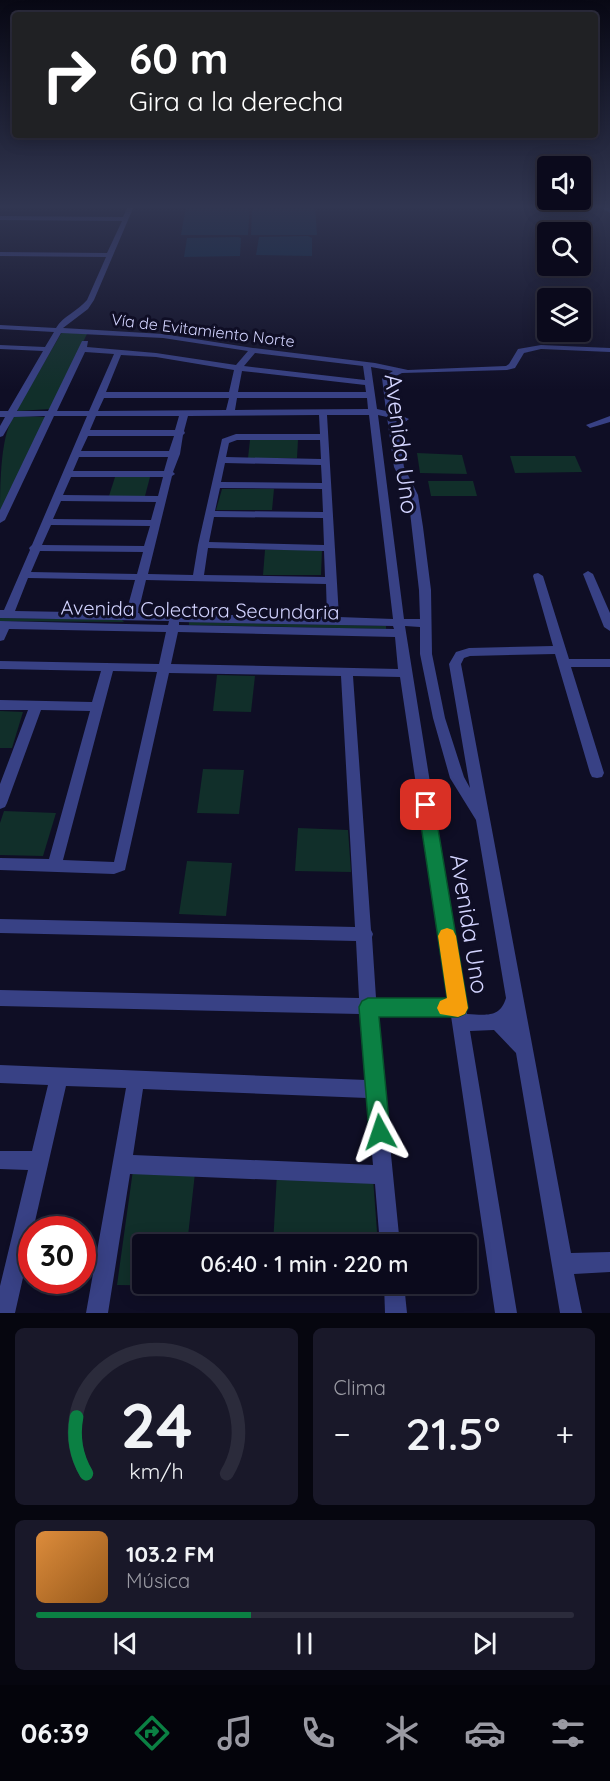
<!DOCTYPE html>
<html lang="es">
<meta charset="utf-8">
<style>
:root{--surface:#0b0a1c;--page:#191829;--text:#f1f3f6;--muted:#9a9aa3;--line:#2b2b3b;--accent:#0b8043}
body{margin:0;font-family:Quicksand,sans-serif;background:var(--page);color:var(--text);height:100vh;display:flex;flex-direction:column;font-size:22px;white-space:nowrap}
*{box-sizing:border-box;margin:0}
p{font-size:20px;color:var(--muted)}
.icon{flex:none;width:33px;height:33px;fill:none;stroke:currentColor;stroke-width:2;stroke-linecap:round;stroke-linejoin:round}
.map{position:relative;height:1313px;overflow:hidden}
.side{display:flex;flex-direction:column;gap:15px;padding:15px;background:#06060f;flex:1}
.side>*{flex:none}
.banner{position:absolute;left:12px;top:12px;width:586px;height:126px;border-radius:6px;box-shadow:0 3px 15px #0003,0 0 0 2px var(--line);background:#202124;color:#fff;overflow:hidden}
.fabs{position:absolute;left:537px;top:156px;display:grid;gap:12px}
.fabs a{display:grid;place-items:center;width:54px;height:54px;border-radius:6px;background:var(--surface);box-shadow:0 3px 15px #0003,0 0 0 2px var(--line);font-size:30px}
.speed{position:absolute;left:18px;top:1216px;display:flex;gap:12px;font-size:30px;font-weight:700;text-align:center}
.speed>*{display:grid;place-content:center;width:78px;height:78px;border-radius:50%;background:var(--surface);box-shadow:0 3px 15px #0003,0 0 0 2px var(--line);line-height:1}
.speed .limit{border:9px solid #d22;background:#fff;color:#111}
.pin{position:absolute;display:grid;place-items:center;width:51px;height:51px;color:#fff;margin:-26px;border-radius:12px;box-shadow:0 3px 9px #0006}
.me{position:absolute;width:66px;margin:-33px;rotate:355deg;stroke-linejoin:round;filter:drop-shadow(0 0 4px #0008)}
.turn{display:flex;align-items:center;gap:21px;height:126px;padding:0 18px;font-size:27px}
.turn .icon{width:78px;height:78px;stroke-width:2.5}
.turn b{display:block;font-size:42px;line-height:51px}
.big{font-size:45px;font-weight:600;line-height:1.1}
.side .tile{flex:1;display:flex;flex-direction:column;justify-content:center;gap:9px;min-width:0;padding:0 21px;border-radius:9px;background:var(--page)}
.side .dial{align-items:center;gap:0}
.dial svg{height:156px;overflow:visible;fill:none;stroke:var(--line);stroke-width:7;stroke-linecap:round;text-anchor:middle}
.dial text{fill:var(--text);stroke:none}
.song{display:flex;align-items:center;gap:18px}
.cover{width:72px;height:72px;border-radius:9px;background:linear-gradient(135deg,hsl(30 70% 55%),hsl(30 70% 35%))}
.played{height:6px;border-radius:3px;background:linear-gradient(90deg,var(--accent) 40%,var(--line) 40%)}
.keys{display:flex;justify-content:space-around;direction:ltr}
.heat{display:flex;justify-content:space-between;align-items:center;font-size:33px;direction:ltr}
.side .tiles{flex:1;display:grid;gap:15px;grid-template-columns:1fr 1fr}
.tile:last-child{grid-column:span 2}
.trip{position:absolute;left:132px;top:1234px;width:345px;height:60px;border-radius:6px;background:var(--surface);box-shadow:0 3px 15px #0003,0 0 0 2px var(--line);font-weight:600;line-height:60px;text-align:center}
.tabs{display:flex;height:96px;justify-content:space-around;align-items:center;background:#04040b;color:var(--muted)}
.tabs .icon{width:42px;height:42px}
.tabs .current{color:var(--accent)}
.tabs b{font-size:27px;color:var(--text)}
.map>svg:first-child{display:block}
.green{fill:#112f2a}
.water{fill:#092744}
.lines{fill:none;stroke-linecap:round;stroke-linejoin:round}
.minor{fill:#384185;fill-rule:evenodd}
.route{fill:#0b8043;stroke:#07532c;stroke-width:1.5}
.slow{fill:#f59e0b}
.labels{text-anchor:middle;stroke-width:6;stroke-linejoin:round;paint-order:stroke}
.far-street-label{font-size:16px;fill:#d3d4ff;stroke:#0f0e25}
.street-label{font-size:20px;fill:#d3d4ff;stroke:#0f0e25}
.near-street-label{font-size:24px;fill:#d3d4ff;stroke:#0f0e25}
</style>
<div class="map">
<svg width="610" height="1313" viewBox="0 0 610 1313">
<rect width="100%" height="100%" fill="#0f0e25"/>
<g class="green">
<path d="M62,332L87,334L50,409L18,411L17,409Z"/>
<path d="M15,416L46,417L0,514C0,489 0,431 15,416Z"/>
<path d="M250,440H298L297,458H248Z"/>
<path d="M417,453L462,455L467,474L420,473Z"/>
<path d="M510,456H575L582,472L515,473Z"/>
<path d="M115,477H150L145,496H109Z"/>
<path d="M428,481H473L477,496H431Z"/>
<path d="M222,489H274L272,510H216Z"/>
<path d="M265,550H322L321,575H263Z"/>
<path d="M0,618L122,620L124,622L0,621Z"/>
<path d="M189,622L386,626V629L189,625Z"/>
<path d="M217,675L255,676L251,712L213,711Z"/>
<path d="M0,711L23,712L12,748H0Z"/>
<path d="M203,769L244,770L239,814L197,813Z"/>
<path d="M4,811L56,813L43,856L0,855V823Z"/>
<path d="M298,828L348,830L351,872L295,871Z"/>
<path d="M187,861L232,863L226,916L179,914Z"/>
<path d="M133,1170L195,1173L187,1245H142V1284H182V1286L117,1285Z"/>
<path d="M277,1173L373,1178L378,1245H273Z"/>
</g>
<g class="water">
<path d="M186,206H250L248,235H181Z"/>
<path d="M252,206H315L317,235H251Z"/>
<path d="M308,236L312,238V256L256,255L259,237Z"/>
<path d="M238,237L241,238L240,256L184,257L187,238Z"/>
</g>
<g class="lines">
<g class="minor">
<path d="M128,206H134L94,300L88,309L63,328L163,334L253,348L375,363L408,370L506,366L509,364L518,349L541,345L610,348V352L541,349L524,353L515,368L507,370L402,373L390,379L395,413L409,419L405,422L396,419L404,467L418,495L423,527L431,590L432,654L445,718L464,777L470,788L449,664L456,652L469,648L553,646L533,576L534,574L538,573L543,576L569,659H610V667H571L604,773L602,777L597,778L592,777L590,773L555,654L470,656L464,658L461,664L571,1253L610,1252V1272L574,1274L582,1313H560L516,1053L494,1030L470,1031L517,1313H495L451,1016L377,1014L400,1245H380L375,1184L130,1174L108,1313H86L126,1088L66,1086L33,1230H32V1238L15,1313H0V1286L28,1170L0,1169V1151H32L48,1085L0,1083V1065L366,1080L360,1014L0,1006V990L359,998L356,941L0,933V919L355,927L341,676L169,673L125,870L114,874L0,870V858L49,859L90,711L41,710L7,803L5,807L0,809V784L28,710H0V700L92,702L101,671L0,669V661L159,664L166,632L9,629L4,640L0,641V621L168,625L169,621L0,618V610H4L30,550L29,548L32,545L87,416H54L5,520L0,523V510L45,416L14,417L3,436L0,437V426L5,417H0V411H8L43,351L0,349V345L45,347L54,332L0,329V325L56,328C63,316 78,311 87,300L106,257L0,256V252L107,253L122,221L0,220V216L123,217ZM61,333L163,338L248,351L236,365L156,353L87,347L88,341H82L48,411H17ZM85,352L114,354L89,411H57ZM255,353L363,366L365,380L244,366ZM121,355L156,357L234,370L229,392H106ZM371,367L393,371L382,378L386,411L377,409ZM242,371L365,385L366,392H238ZM104,398H229L226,410L98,411ZM237,398H367L368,409L235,410ZM319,415L320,434H236L222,439L198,545L193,575L148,574L172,476L175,474L173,472L180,454L183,435L185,433L184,431L188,416ZM327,415H369L393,619L339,617ZM378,415L387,417L394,467L408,495L419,590L420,619H404ZM96,416H179L175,430H90ZM88,436H174L169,451H81ZM237,440H320L321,459L226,457L229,443ZM79,457H168L164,471H73ZM225,463L321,465L322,483L221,482ZM71,477H163L158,496L63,495ZM220,488L322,489L323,512L215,511ZM61,501L156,502L151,520L53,519ZM214,517L323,518L324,545L209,542ZM51,525L150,526L144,546L42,545ZM208,548L324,551L325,577L204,575ZM40,551L143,552L137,574L31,572ZM28,578L135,580L126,613L15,611ZM146,580L326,584L327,617L138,613ZM179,622L393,626L394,629L179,625ZM405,626L420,627V654L433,718L450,778L476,820L506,998C500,1018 486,1015 467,1014ZM178,632L395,637L398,669L171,664ZM113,671L157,672L114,862L63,860ZM353,676L400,677L448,1000L376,998L372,937L373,934L371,930ZM143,1089L367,1098L373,1165L133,1155Z"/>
<path d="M599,206L610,208V213Z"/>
<path d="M610,416V422L590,428L586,425Z"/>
<path d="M588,571L593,574L610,613V631L604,627L583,574Z"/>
<path d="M384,1284H404L407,1313H385Z"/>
</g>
</g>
<linearGradient id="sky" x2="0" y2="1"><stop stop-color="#080814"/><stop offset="0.53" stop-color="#313651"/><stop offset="1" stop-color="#313651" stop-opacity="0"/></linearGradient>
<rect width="610" height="390" fill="url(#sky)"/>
<path class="route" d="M426,798L432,800L434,805L468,1008L465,1014L458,1017H379L390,1132L387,1140L380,1143L372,1140L369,1132L359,1007L362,1001L368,998H447L418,805L420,800Z"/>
<path class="slow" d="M447,928L453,930L456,936L468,1008L465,1014L458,1017L440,1014L437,1008L440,1001L447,998L438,936L441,930Z"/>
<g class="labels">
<g class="far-street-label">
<text transform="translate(203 330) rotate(7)" y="6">Vía de Evitamiento Norte</text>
</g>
<g class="street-label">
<text transform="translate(200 610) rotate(1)" y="7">Avenida Colectora Secundaria</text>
</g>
<g class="near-street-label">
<text transform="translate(401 444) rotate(83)" y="8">Avenida Uno</text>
<text transform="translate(469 924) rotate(81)" y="8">Avenida Uno</text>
</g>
</g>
</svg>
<div class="fabs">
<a><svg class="icon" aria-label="sound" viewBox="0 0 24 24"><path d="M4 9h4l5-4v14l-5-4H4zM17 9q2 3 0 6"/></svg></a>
<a><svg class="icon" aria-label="search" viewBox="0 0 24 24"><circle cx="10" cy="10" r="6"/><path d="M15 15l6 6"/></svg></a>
<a><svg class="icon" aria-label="layers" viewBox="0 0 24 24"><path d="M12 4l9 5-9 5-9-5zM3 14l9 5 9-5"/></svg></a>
</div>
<div class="speed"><div class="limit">30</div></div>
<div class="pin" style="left:426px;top:805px;background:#d93025"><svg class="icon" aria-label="arrive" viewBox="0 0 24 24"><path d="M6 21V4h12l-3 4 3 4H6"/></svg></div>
<svg class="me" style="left:380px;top:1132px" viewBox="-20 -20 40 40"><path d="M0-17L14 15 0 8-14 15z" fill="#0b8043" stroke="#fff" stroke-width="4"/></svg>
<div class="trip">06:40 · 1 min · 220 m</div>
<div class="banner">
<div class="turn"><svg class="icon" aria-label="right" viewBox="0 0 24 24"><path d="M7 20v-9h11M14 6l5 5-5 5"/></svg><div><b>60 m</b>Gira a la derecha</div></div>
</div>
</div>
<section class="side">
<div class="tiles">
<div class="tile dial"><svg viewBox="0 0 100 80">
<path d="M14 69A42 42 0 1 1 86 69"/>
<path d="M14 69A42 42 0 0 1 9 40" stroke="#0b8043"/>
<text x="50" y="56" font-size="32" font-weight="700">24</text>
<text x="50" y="72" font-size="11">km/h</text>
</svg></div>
<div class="tile"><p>Clima</p>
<div class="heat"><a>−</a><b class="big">21.5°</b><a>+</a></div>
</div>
<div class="tile">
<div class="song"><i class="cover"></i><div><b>103.2 FM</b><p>Música</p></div></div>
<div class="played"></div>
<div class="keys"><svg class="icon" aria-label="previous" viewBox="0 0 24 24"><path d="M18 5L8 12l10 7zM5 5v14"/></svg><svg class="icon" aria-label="pause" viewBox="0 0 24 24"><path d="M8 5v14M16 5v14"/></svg><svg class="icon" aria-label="next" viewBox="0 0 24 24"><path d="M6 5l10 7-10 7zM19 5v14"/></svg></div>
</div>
</div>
</section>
<nav class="tabs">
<b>06:39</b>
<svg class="icon current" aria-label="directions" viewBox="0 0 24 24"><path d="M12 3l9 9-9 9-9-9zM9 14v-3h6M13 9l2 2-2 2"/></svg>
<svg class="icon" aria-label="music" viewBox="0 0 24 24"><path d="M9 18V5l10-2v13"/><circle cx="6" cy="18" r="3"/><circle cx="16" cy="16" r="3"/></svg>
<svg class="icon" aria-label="phone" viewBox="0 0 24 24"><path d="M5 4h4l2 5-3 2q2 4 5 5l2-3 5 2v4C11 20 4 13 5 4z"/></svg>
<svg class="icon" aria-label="climate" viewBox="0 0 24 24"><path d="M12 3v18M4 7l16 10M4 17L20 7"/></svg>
<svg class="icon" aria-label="car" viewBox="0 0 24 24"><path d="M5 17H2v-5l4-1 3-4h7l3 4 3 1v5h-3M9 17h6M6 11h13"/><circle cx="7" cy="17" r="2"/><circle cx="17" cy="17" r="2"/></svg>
<svg class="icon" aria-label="filters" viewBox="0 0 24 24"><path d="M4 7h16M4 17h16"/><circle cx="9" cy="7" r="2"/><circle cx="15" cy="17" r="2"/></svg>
</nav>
